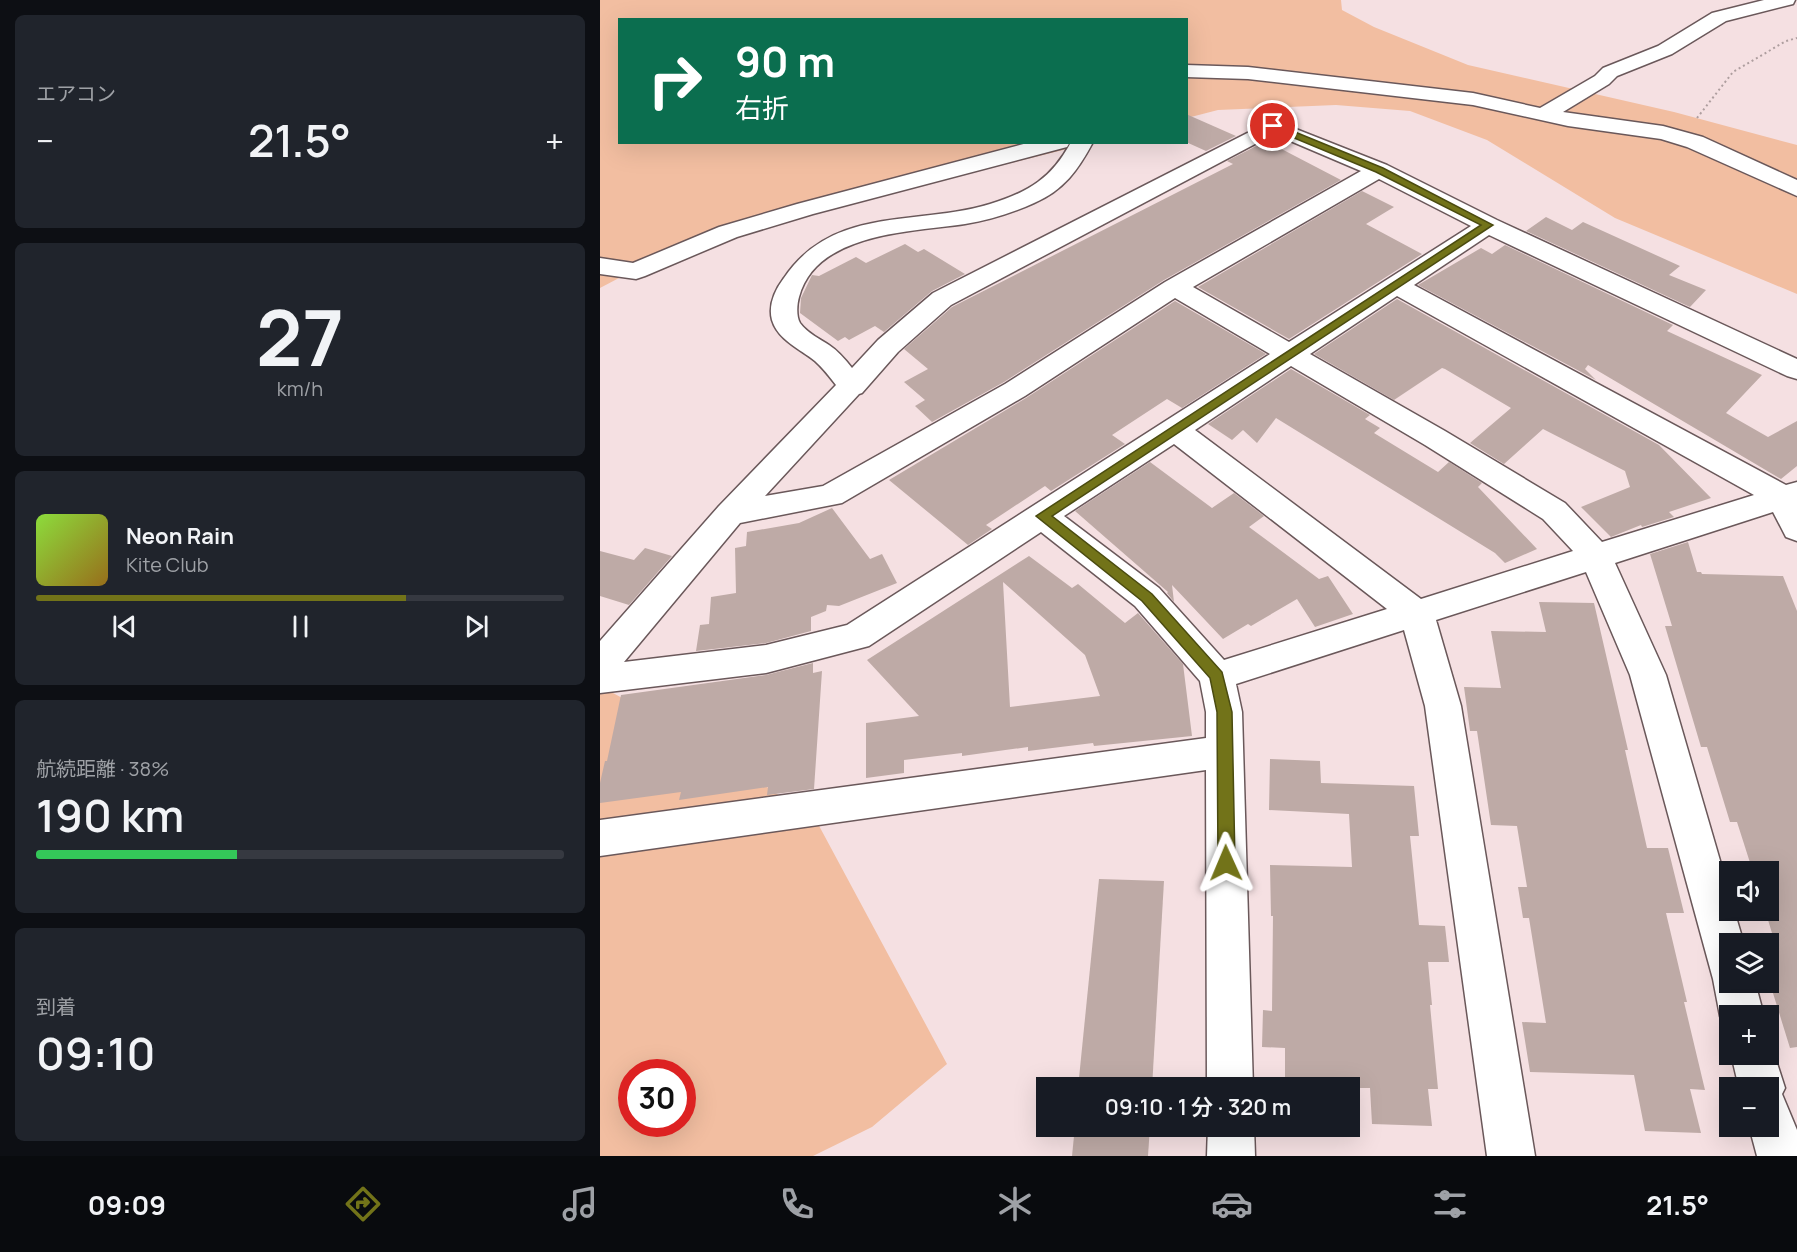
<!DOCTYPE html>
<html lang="ja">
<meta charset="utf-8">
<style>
:root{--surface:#171b24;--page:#20242c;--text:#f1f3f6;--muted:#9ea1a6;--line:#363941;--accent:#727319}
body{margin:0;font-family:Manrope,"Noto Sans JP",sans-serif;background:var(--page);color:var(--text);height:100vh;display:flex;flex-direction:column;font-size:22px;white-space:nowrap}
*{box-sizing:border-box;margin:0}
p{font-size:20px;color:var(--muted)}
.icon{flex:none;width:33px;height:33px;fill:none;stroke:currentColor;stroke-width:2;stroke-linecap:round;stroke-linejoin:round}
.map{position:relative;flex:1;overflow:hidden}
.details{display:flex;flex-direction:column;gap:15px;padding:15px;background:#0d0f14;width:600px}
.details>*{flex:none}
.hud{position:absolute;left:18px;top:18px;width:570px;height:126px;border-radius:0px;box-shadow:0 6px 24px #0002;background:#0b6e4f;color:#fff;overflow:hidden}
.buttons{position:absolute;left:1119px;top:861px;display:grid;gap:12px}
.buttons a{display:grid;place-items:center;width:60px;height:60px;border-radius:0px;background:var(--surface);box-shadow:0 6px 24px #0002;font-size:30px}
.speed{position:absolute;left:18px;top:1059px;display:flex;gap:12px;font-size:30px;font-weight:700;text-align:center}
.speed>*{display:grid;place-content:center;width:78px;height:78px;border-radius:50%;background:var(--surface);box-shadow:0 6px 24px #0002;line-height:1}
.speed .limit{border:9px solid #d22;background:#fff;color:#111}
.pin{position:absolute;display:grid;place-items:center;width:51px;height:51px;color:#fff;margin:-26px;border:3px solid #fff;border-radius:50%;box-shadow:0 2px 6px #0007}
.me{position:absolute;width:66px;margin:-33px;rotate:359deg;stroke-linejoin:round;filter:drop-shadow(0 0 4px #0008)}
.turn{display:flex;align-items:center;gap:21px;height:126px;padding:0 18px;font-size:27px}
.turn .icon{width:78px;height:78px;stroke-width:2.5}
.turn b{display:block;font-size:42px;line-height:51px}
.big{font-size:45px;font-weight:600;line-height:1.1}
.details .tile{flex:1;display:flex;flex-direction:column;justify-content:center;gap:9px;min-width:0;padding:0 21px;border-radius:9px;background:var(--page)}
.details .dial{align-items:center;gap:0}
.dial b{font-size:78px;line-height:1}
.song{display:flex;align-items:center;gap:18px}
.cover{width:72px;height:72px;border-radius:9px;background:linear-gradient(135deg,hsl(90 70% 55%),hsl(40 70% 35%))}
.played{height:6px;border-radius:3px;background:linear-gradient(90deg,var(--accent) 70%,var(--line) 70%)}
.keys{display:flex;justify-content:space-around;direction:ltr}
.heat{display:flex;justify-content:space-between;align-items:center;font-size:33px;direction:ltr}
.charge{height:9px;border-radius:4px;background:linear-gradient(90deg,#34c759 38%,var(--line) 0)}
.trip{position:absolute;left:436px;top:1077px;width:324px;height:60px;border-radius:0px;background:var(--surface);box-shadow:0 6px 24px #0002;font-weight:600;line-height:60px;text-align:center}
.tabs{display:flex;height:96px;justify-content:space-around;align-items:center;background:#090b0e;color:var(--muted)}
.tabs .icon{width:42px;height:42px}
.tabs .active{color:var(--accent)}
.tabs b{font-size:27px;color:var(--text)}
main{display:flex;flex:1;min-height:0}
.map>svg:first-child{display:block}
.green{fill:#f2bea1;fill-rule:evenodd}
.building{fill:#beaaa6;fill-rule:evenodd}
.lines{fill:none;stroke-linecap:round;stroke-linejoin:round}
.minor-casing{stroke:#6a585a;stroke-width:3}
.path{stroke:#ae9e9f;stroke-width:2;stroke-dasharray:2 3;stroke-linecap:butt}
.minor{fill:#fff;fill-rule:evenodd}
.route{fill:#727319;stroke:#4a4b10;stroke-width:1.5}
</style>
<main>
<section class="details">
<div class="tile"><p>エアコン</p>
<div class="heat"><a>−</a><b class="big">21.5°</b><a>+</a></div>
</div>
<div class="tile dial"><b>27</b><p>km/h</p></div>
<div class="tile">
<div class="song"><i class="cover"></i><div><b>Neon Rain</b><p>Kite Club</p></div></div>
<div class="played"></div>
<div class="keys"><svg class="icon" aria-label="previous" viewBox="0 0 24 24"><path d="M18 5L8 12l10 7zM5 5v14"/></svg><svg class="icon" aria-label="pause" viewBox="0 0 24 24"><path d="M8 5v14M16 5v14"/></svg><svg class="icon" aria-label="next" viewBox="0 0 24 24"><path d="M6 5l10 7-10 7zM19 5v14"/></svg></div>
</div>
<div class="tile"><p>航続距離 · 38%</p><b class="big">190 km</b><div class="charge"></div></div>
<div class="tile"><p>到着</p><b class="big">09:10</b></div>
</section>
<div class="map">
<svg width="1197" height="1156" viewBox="0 0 1197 1156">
<rect width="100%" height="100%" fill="#f5e0e2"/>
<g class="green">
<path d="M0,0H741L742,10L774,27L868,65L1074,112L1197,145V294L1015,218L887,140L810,111L736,105L618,110L587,118L586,20H20V142L491,143L151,228L57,258L0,288Z"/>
<path d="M0,686L100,740L217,822L347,1064L272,1127L213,1156H0ZM32,1072H82V1124H32Z"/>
</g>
<g class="building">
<path d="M586,114L636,136L606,151L586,142Z"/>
<path d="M666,141L741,180L564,280L404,382L332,422L315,406L325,400L304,382L328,369L304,349L352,307L633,164L627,161Z"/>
<path d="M762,191L794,207L766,224L822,254L689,339L598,287Z"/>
<path d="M946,217L972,230L983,222L1080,266L1069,275L1106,290L1090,307L926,231Z"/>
<path d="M305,244L318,252L324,249L365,274L332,291L284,332L275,326L249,340L245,337L238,341L200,313L201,298L212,275L219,276L256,257L266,263Z"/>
<path d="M905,245L1073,325L1067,331L1162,375L1126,413L1168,437L1197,421V466L1181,479L988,365L985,369L996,380L818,285L881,248L892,254Z"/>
<path d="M797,299L1059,445L1111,498L1069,512L1074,517L1042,527L1041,525L1011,537L981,507L1030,487L1025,471L943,429L904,464L870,443L911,408L845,369L842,368L794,400L714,354Z"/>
<path d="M575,301L666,354L582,408L567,399L512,435L525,444L451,491L445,486L386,525L392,529L368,545L289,480L426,398Z"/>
<path d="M691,369L770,415L765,419L780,428L774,433L838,472L849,462L882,483L878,487L937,549L905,563L895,553L676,418L657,443L643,430L632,440L608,424Z"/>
<path d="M550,462L612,508L634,493L664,516L649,527L719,579L728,576L753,614L715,627L697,599L651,626L648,624L623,639L572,585L574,602L567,593L568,592L475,511Z"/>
<path d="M232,508L270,559L282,554L297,583L239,606L227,605L226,611L211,617V631L166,643L96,651L100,625L109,624L111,597L136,593L135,548L146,546L147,532L199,523Z"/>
<path d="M1088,542L1097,572H1101L1102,574L1183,576L1197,611V1047L1190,1048L1168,977V942L1175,943L1165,910H1168V872H1153L1137,822H1130L1107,747H1101L1065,626H1072L1050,554Z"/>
<path d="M45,548L72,556L29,605L0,596V551L34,560Z"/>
<path d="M429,556L472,588L478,584L525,623L538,613L583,664L592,736L494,746L493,743L428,751V747L362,756V753L304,760V773L266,778V723L319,716L267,660ZM403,582L485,655L500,696L410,707Z"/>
<path d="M939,602L994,603L1028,750H1025L1047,848H1068L1084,913H1066L1087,1002H1084L1105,1090L1090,1089L1101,1133L1045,1131L1034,1075L930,1072L922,1022L946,1023L929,918H923L918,887H927L917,826L891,825L877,731H870L864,687L901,688L891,631L946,632Z"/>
<path d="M213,663V673L222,671L214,789L167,795L168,787L79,800L81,792L0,803V783L5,761H7L21,695L166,675Z"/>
<path d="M670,759L720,761L721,783L814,786L819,836H810L819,925L845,926L849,962H828L832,1005H830L838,1089H828L832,1126L772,1124L770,1088H685V1048L662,1047L663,1010L672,1011L673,916H671L670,865L752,867L749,814L669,810Z"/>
<path d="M499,879L564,881L552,1088H478Z"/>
<path d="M475,1126H550L548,1156H472Z"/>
</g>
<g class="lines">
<g class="minor-casing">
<g id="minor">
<path d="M1164,0H1195L1193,4L1126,21L1072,54L1017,76L1009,84L963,112L1063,126L1103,137L1197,180V196L1087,147L1061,139L968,126L873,105L648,79L586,77V65L648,67L873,93L940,108L995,76L1003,68L1058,46L1112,13Z"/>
<path d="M673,120L787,165L897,220L1197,359V379L1187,376L889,235L814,285L1186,485L1197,482V541L1186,537L1173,512L1015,563L1066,675L1130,895V910H1134L1144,944H1130V982H1155L1164,1016H1130V1033L1126,1032L1120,1016L1113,979L1030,675L986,572L836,620L861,706L935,1156H887L825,706L804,630L636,684L642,712L653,1088H607L606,770L0,856V820L606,738V712L600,681L535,606L441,532L269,646L166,673L0,693V641L119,506L236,385C229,376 223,368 215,361C200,349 178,340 172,320C168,305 175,290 184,278C233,205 318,226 390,204C429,192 452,178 471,142H493C478,170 464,190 434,203C412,213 389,220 365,224C313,232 216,232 199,297C197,304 196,316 200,323C207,333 220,339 229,345C238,351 245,359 252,368L278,340L333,293ZM674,134L761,171L565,282L405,384L223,486L165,496L259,394L262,393L298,352L351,305ZM779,179L871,226L689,342L593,287ZM797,296L1154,495L1002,542L965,503L845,431L710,354ZM575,298L670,354L247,625L166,645L24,662L140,523L242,503L425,396ZM691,366L825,445L943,519L973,551L821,599L595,430ZM574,444L787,609L624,660L559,588L464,516Z"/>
<path d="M431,142H470L467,147L213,214L137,237L45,276L36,279L0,274V258L33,263L119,227L197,204Z"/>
<path d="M1169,1038L1185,1088L1182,1094L1197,1130V1156H1157L1149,1126H1168V1088H1139L1131,1054H1168Z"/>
<path d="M608,1126H654L655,1156H607Z"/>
</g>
</g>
<path class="path" d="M1097,118L1133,72L1186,41L1197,38"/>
<use href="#minor" class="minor"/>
</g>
<path class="route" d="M673,123L783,168L893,225L452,516L552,594L622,672L632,712L635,863L632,868L626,871L621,868L618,863L617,712L610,678L542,601L436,516L881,225L776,172L670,128V124Z"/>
</svg>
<div class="buttons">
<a><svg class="icon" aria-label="sound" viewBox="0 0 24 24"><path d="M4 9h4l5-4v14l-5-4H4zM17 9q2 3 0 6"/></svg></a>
<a><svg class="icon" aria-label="layers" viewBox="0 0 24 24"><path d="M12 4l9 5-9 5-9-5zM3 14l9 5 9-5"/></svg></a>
<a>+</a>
<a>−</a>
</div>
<div class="speed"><div class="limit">30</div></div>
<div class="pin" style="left:673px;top:126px;background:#d93025"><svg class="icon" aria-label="arrive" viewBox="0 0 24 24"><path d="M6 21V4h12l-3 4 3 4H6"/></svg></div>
<svg class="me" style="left:626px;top:863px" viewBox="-20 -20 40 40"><path d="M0-17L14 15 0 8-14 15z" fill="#727319" stroke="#fff" stroke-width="4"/></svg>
<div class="trip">09:10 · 1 分 · 320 m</div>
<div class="hud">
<div class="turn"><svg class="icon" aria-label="right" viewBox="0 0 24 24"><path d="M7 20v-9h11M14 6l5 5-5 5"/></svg><div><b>90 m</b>右折</div></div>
</div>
</div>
</main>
<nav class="tabs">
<b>09:09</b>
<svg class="icon active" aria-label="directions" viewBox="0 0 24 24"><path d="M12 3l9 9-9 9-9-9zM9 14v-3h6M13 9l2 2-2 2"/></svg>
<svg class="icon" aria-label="music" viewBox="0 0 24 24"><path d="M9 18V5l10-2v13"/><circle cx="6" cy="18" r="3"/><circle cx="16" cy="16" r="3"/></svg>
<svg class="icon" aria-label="phone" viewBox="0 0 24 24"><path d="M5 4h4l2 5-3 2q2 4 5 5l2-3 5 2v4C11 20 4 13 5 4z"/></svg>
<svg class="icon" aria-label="climate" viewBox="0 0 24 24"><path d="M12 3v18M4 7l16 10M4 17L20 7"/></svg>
<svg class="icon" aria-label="car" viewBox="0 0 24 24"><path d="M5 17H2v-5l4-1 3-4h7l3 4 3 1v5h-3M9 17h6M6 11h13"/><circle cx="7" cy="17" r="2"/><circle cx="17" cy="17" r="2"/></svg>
<svg class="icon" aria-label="filters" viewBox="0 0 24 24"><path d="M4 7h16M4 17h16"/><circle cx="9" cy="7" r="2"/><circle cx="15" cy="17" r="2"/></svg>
<b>21.5°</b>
</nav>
